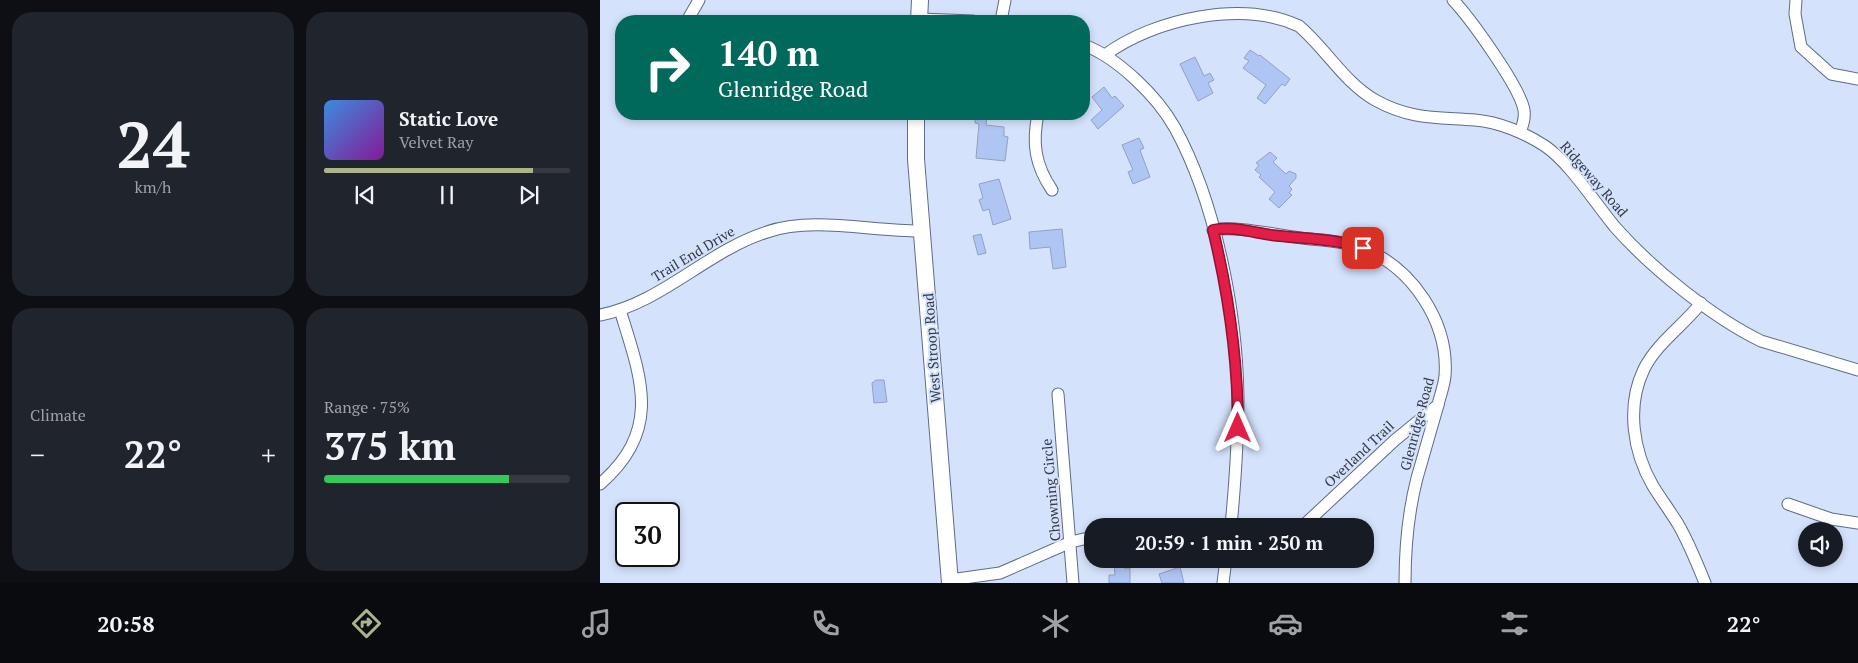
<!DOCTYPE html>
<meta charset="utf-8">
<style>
:root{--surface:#171b24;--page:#20242c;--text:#f1f3f6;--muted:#9ea1a6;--line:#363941;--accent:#adb38a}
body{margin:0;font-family:"PT Serif",serif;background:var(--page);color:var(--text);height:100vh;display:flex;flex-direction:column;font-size:19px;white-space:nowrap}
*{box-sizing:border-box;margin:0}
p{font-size:16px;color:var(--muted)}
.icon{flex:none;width:28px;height:28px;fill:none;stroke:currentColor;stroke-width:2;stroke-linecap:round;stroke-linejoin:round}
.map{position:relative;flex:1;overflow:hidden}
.panel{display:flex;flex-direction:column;gap:12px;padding:12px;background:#0d0f14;width:600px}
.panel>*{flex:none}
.banner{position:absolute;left:15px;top:15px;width:475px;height:105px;border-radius:20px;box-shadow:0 2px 8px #0003;background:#00695c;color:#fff;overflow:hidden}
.controls{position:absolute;left:1198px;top:522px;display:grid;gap:10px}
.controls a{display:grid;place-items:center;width:45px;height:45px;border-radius:50%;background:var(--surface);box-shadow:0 2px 8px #0003;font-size:25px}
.speed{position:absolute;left:15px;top:502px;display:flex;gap:10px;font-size:25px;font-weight:700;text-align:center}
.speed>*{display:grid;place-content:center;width:65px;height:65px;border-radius:50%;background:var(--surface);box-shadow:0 2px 8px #0003;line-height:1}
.speed .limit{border:2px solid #111;border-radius:8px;background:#fff;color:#111}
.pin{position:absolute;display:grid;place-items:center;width:42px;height:42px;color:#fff;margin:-21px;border-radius:10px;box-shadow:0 2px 8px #0006}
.me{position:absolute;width:55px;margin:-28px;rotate:0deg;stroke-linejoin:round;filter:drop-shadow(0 0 4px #0008)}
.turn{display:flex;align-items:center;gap:18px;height:105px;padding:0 20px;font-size:22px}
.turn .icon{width:65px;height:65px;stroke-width:2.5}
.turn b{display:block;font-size:35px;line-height:42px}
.big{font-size:38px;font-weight:600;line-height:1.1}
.panel .card{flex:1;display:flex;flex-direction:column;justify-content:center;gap:8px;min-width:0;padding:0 18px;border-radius:20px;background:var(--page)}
.panel .dial{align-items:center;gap:0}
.dial b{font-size:65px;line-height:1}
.song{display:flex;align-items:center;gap:15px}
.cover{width:60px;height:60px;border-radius:8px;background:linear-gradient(135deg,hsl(210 70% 55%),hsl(290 70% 35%))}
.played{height:5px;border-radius:2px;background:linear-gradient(90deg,var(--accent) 85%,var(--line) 85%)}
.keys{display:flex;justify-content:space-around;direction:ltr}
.heat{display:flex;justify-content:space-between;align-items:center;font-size:28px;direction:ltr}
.charge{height:8px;border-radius:4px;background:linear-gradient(90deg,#34c759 75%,var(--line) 0)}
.panel .tiles{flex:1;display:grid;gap:12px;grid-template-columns:repeat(2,1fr)}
.trip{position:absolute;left:484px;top:518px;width:290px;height:50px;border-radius:20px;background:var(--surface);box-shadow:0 2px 8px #0003;font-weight:600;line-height:50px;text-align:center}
.tabs{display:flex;height:80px;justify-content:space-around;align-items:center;background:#090b0e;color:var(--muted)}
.tabs .icon{width:35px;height:35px}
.tabs .selected{color:var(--accent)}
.tabs b{font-size:22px;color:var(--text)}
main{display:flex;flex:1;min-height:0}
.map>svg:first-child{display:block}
.building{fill:#afc5f3;stroke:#93a1c0}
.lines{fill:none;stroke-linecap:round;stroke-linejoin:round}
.minor-casing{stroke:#5e6b88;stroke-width:13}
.secondary-casing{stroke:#5e6b88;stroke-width:18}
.minor{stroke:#fff;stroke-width:11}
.secondary{stroke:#fff;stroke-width:16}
.route-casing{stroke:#92132f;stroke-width:12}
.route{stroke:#e11d48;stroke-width:9}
.labels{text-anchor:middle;stroke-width:4;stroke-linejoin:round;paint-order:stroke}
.street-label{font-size:14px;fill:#333946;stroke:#d5e2fc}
</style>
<main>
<section class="panel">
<div class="tiles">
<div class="card dial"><b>24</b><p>km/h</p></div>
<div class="card">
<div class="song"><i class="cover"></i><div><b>Static Love</b><p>Velvet Ray</p></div></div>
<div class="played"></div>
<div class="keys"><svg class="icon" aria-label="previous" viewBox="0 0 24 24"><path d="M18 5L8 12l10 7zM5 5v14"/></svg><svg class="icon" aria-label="pause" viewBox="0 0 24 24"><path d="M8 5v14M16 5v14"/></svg><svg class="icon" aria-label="next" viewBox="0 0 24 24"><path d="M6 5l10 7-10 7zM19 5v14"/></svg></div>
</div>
<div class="card"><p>Climate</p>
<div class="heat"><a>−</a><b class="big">22°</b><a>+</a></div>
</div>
<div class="card"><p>Range · 75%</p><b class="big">375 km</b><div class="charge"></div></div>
</div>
</section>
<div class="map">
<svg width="1258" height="583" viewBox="0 0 1258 583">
<rect width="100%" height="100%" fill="#d5e2fc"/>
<g class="building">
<path d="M650,50L659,56L660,55L690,79L685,86L682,84L665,104L657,98L666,85L643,68L649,61L644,58Z"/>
<path d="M595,57L604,76L610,73L614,80L608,83L613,93L598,101L580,64Z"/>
<path d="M504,87L512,98L515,96L524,106L498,129L491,120L502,110L492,97Z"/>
<path d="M375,114H387L386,125L404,127V136L408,137L405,161L376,158L379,124L375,123Z"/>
<path d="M539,138L544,148L540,150L550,177L533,184L528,172L533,170L522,145Z"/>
<path d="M670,152L677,158L673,162L686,174L689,171L696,174V178L689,186L692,189L689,193L692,195L679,208L669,199L675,192L659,177L661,175L655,170L659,165L656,163Z"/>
<path d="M399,179L411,219L393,225L389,209L383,211L379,200L383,198L379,184Z"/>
<path d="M462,229L466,267L453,269L450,247L430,249L429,232Z"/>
<path d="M381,234L386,253L378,255L373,236Z"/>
<path d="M276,380H284L287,402L274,403L272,383Z"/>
<path d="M525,563V569L530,568V583H509V575H515L514,564Z"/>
<path d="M580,567L584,583H562L559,574Z"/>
</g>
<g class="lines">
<g class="minor-casing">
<g id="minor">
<path d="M853,0C870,18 920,87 924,110C925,117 923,125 920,132"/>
<path d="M1196,0L1195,14L1201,47L1231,74L1258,79"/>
<path d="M319,19L373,21"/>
<path d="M87,21L99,0"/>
<path d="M401,21L405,0"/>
<path d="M484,45C518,58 557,96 575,128C616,203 637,313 638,398C638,441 635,484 631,526"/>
<path d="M505,55C555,18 643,0 699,26C726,49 744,82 775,100C811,120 837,117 875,120C899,122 925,133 945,146C970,163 995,203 1015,227C1051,268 1112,317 1161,341L1258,370"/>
<path d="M438,114C432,143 435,165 452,190"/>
<path d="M613,230C639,225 682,237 710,239C728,240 745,242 762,248C812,267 849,322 845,376C844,386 840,396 838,405C831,430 824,454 817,478C808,513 805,547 805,583"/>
<path d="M1101,303C1083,326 1057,343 1044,369C1026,406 1033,452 1053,486C1061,499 1070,511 1078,524C1089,543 1097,563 1105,583"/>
<path d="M0,315C62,303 107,251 167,232C213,216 274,232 323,231"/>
<path d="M458,394L473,583"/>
<path d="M0,484C63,430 41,378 20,310"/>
<path d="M1188,504L1231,519L1258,523"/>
<path d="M703,526L795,440L838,405"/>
<path d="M350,580L400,573L471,542L492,537"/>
<path d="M623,583L626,559"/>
</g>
</g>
<g class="secondary-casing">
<g id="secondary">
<path d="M319,21L320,0"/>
<path d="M316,114V159L350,583"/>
</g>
</g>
<use href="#minor" class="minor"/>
<use href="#secondary" class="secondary"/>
</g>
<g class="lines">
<g class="route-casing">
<path id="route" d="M638,428C638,360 629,296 613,230C632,226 651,232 671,235C702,239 733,238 763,248"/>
</g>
<use href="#route" class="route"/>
</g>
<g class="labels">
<g class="street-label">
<text transform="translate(994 179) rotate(49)" y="5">Ridgeway Road</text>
<text transform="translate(93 254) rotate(-31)" y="5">Trail End Drive</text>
<text transform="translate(332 348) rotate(-94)" y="5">West Stroop Road</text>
<text transform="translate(817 424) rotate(-75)" y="5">Glenridge Road</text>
<text transform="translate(759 454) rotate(-43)" y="5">Overland Trail</text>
<text transform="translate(451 490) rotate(-95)" y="5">Chowning Circle</text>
</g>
</g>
</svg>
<div class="controls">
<a><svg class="icon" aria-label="sound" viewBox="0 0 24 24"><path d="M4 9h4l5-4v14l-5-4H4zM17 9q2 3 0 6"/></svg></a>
</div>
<div class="speed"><div class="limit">30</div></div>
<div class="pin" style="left:763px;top:248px;background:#d93025"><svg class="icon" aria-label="arrive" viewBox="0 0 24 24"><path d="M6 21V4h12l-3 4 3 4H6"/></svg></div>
<svg class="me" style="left:638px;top:428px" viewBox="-20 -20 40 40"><path d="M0-17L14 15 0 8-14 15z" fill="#e11d48" stroke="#fff" stroke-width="4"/></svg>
<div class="trip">20:59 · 1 min · 250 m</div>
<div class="banner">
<div class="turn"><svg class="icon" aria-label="right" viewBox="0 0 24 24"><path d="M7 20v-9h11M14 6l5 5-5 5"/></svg><div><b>140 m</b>Glenridge Road</div></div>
</div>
</div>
</main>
<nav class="tabs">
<b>20:58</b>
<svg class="icon selected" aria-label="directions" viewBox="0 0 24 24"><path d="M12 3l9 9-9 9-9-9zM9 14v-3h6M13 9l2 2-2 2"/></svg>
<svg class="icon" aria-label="music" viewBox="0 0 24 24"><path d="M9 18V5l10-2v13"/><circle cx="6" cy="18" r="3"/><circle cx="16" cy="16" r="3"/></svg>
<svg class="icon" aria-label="phone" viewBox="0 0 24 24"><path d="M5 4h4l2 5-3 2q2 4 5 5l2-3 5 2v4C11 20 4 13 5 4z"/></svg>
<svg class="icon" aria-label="climate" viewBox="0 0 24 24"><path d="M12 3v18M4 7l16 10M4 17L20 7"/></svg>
<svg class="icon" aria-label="car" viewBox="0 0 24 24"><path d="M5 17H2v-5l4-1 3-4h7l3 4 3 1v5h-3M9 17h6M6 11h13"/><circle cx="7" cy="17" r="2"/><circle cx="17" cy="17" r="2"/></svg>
<svg class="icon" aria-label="filters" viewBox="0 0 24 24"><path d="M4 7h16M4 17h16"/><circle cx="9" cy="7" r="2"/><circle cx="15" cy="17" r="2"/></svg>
<b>22°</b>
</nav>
